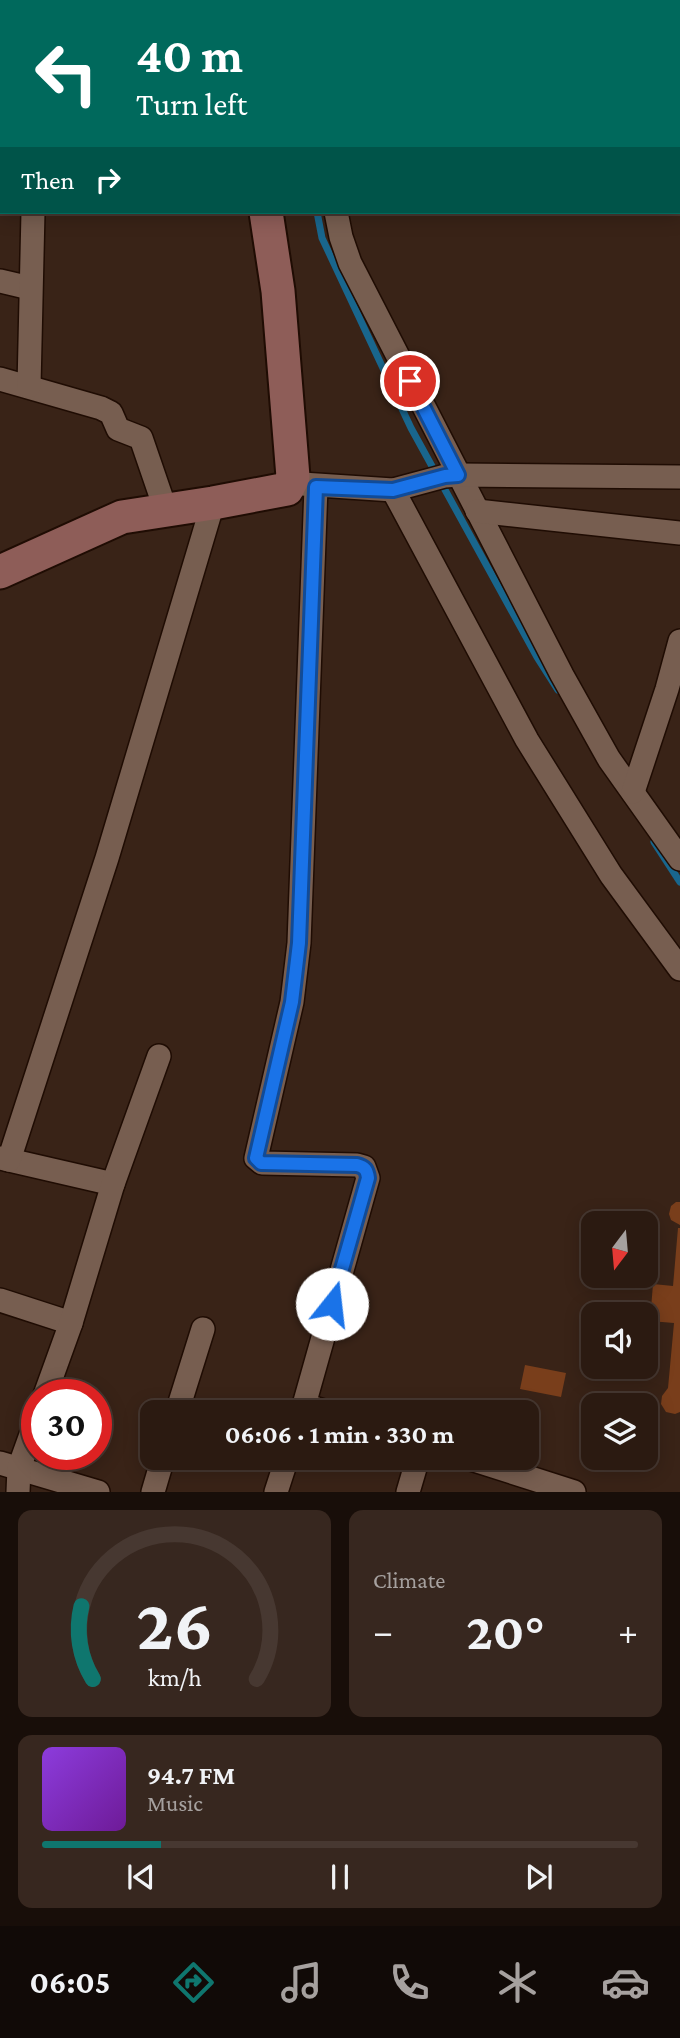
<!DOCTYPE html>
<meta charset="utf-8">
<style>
:root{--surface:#2b1a11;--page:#37271f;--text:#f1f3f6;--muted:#a6a19f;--line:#473831;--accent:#0f766e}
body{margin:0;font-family:"Crimson Pro",serif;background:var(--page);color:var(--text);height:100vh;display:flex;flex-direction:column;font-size:26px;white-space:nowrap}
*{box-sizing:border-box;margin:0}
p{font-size:23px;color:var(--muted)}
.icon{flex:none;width:38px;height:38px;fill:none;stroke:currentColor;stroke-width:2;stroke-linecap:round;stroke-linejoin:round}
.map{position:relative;height:1492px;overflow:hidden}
.details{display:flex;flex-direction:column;gap:18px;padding:18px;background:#180e09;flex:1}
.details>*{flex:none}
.hud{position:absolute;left:0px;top:0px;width:681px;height:214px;box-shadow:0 4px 18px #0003,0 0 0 2px var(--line);background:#00695c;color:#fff;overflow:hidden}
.needle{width:46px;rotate:196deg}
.controls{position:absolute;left:581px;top:1211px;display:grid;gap:14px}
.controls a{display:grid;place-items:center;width:77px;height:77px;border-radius:14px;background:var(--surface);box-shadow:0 4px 18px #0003,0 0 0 2px var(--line);font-size:35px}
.speed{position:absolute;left:21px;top:1379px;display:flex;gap:14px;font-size:35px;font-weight:700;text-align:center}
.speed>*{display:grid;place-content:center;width:91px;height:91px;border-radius:50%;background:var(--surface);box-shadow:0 4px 18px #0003,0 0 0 2px var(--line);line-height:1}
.speed .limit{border:10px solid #d22;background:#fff;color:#111}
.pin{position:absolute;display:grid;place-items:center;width:60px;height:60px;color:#fff;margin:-30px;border:4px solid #fff;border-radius:50%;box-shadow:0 2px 7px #0007}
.me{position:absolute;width:77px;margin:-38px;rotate:16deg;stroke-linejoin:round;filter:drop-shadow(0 0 5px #0008)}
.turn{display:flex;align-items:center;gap:24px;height:147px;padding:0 21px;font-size:32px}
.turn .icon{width:91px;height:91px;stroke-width:2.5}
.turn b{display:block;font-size:49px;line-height:60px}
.then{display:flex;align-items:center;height:66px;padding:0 21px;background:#0003;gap:14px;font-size:26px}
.big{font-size:52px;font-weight:700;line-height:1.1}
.details .widget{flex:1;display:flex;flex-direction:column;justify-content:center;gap:10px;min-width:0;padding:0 24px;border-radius:14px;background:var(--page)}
.details .dial{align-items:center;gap:0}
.dial svg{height:182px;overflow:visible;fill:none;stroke:var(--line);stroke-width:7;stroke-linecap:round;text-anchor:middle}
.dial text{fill:var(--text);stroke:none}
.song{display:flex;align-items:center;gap:21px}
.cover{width:84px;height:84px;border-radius:10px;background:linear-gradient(135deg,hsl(270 70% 55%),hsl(280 70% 35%))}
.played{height:7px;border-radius:4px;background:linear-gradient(90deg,var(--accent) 20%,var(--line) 20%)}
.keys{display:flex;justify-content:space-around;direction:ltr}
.heat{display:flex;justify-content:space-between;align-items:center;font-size:38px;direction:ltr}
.details .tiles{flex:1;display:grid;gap:18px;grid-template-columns:1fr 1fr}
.widget:last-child{grid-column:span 2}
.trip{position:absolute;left:140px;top:1400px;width:399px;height:70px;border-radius:14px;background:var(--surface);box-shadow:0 4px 18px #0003,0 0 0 2px var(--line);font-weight:700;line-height:70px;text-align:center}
.dock{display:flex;height:112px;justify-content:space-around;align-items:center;background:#110a07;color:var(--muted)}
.dock .icon{width:49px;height:49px}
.dock .current{color:var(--accent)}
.dock b{font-size:32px;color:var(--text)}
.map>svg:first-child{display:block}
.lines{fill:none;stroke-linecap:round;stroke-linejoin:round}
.stream{stroke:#19668d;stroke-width:7}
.building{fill:#793e1b}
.street-casing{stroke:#1f0c03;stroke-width:26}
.secondary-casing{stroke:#1f0c03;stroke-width:37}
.street{stroke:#775e50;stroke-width:23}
.secondary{stroke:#8e5d58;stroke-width:33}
.route-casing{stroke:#114b97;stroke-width:18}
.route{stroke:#1a73e8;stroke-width:12}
</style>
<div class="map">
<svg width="680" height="1492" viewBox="0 0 680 1492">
<rect width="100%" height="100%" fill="#392317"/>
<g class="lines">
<g class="stream">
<path d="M276,0V2"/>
<path d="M317,212L322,238L411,428L537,657L558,690"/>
<path d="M654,842L680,882"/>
</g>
</g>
<g class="building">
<path d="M676,1202H680V1225L671,1220L669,1214L671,1206Z"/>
<path d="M678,1228H680V1412L675,1414L666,1412L661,1404L662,1396L668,1388L674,1323L650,1321L653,1284L673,1286Z"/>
<path d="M525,1365L566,1373L561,1397L520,1389Z"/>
</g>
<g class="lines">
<g class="street-casing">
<g id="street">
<path d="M296,0L297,2"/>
<path d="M37,2V0"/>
<path d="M645,2L647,0"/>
<path d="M0,81H2"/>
<path d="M679,163L680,161"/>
<path d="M679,196L680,203"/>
<path d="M336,212L341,237L350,263L562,675L609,759L680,859"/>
<path d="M0,281L30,288"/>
<path d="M0,379L101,408L111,413L118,429L141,438L166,511"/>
<path d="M29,386L33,212"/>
<path d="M302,484L393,490L445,476L458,475L680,477"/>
<path d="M393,490L527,740L611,875L680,969"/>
<path d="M477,511L680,533"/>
<path d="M633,792L667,689L680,641"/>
<path d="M0,1158L113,1184"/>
<path d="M9,1160L107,858L213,503"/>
<path d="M0,1300L71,1323"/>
<path d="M45,1395L71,1323L113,1184L159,1056"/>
<path d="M304,1405L327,1412"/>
<path d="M177,1412L203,1329"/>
<path d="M302,1412L368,1178L364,1167L357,1165L262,1163L256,1158L292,1002L299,943L316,487"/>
<path d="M468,1458L574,1492"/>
<path d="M0,1463L98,1492"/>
<path d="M18,1492L19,1468L37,1418"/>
<path d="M153,1492L163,1458"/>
<path d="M276,1492L287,1458"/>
<path d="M408,1492L418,1458"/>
</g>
</g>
<g class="secondary-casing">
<g id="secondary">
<path d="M240,0V2"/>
<path d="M0,572L122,517L213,503L287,489L293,477L278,291L266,212"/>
</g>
</g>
<use href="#street" class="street"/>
<use href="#secondary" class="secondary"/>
</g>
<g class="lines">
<g class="route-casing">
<path id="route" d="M332,1304L368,1178C367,1170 365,1167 357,1165L261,1163L256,1158L292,1002L299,943L316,487L393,490L445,476L458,475L410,381"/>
</g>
<use href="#route" class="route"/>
</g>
</svg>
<div class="controls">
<a><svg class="needle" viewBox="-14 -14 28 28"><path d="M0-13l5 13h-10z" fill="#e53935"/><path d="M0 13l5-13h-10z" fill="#a6a19f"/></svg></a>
<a><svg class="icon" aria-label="sound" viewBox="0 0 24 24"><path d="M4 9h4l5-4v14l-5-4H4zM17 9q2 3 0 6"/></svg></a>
<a><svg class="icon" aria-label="layers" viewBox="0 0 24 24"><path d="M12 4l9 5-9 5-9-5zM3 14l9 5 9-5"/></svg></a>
</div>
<div class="speed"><div class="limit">30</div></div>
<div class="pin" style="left:410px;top:381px;background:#d93025"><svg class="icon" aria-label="arrive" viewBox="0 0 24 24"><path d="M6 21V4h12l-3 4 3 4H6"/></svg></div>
<svg class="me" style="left:332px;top:1304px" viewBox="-20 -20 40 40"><circle r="19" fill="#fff"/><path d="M0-13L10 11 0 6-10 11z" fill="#1a73e8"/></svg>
<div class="trip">06:06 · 1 min · 330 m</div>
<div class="hud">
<div class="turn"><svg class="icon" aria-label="left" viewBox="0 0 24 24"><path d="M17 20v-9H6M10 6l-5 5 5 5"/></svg><div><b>40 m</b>Turn left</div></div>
<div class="then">Then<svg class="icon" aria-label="right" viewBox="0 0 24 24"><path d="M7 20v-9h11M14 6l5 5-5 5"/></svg></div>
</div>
</div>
<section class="details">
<div class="tiles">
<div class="widget dial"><svg viewBox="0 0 100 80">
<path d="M14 69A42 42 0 1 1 86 69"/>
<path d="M14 69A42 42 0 0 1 9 37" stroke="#0f766e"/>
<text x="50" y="56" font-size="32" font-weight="700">26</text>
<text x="50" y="72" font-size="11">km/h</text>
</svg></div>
<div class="widget"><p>Climate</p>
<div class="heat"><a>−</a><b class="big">20°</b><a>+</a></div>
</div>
<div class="widget">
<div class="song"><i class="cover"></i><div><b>94.7 FM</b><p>Music</p></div></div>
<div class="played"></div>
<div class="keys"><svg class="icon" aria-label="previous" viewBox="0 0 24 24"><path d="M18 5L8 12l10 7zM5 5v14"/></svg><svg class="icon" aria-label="pause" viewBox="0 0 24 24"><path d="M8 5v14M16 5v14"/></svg><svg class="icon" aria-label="next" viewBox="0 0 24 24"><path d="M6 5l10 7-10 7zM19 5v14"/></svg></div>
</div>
</div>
</section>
<nav class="dock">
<b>06:05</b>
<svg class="icon current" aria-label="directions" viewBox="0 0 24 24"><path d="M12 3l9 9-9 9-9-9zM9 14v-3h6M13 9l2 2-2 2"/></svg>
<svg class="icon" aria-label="music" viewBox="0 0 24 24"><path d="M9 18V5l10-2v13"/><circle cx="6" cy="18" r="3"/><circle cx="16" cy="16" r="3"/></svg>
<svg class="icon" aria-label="phone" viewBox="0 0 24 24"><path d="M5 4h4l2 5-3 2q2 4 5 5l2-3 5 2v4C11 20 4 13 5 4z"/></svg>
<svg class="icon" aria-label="climate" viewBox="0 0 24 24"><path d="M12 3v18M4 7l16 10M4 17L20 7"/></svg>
<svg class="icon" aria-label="car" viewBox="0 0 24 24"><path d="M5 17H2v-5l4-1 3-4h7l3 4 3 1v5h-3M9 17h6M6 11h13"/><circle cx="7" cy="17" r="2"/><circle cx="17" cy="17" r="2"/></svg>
</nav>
